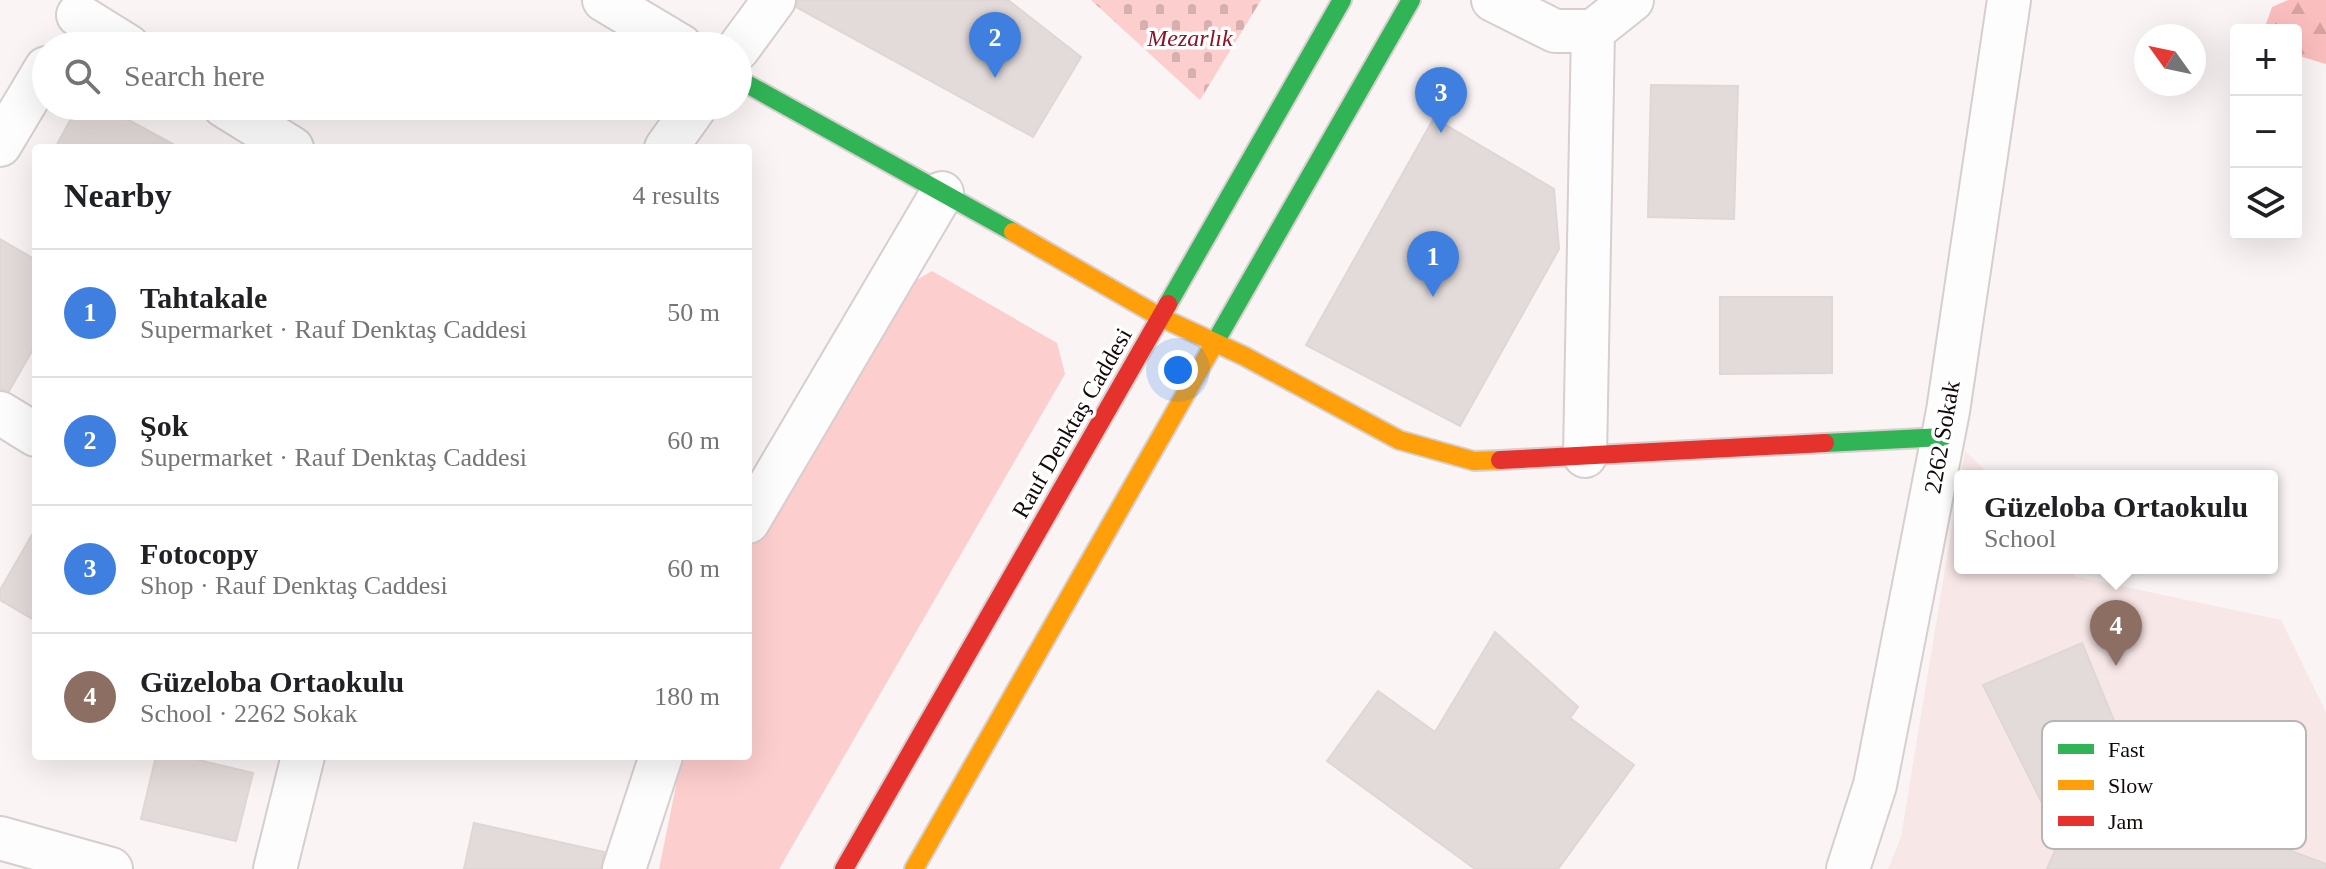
<!DOCTYPE html>
<meta charset="utf-8">
<style>
body{margin:0;font-family:Georgia,serif;background:#f6f6f6;color:#202124}
.controls{position:absolute;right:24px;top:24px;display:grid;overflow:hidden;border-radius:8px;box-shadow:0 8px 32px #0002}
.controls button{width:72px;height:72px;display:grid;place-items:center;padding:0;border:0;border-bottom:2px solid #e0e0e0;background:#fff;color:#202124;font:40px sans-serif}
.compass{position:absolute;left:2134px;top:24px;width:72px;height:72px;border-radius:50%;background:#fff;box-shadow:0 8px 32px #0002;rotate:303deg}
.you{position:absolute;left:1178px;top:370px;width:28px;height:28px;margin:-20px;border:6px solid #fff;border-radius:50%;background:#1a73e8;box-shadow:0 0 0 12px #1a73e833}
.badge{display:grid;place-items:center;width:52px;height:52px;border-radius:50%;background:#db2777;color:#fff;font-size:26px;font-weight:700}
.pin{position:absolute;translate:-50% -66px;filter:drop-shadow(0 2px 4px #0008)}
.pin::after{content:'';position:absolute;top:42px;width:28px;height:24px;background:inherit;clip-path:polygon(0 0,100% 0,50% 100%)}
.popup{position:absolute;left:1954px;top:470px;width:324px;height:104px;box-sizing:border-box;display:grid;place-content:center;border-radius:8px;background:#fff;filter:drop-shadow(0 2px 6px #0005);font-size:26px;white-space:nowrap;color:#757577}
.popup b{font-size:30px;color:#202124}
.popup::after{content:'';position:absolute;left:50%;top:100%;margin-left:-16px;border:16px solid transparent;border-top-color:#fff}
.list{margin:0;padding:0;list-style:none}
h2{display:flex;justify-content:space-between;align-items:center;height:104px;margin:0;padding:0 32px;font-size:34px}
h2 small{font-size:26px;font-weight:400;color:#757577}
.list li{display:grid;grid-template-columns:52px 1fr auto;gap:24px;align-items:center;box-sizing:border-box;height:128px;padding:0 32px;border-top:2px solid #e0e0e0}
.list b{display:block;font-size:30px;white-space:nowrap}
.list p{margin:0;font-size:26px;white-space:nowrap;color:#757577}
.list em{font-size:26px;font-style:normal;color:#757577}
.icon{flex:none;width:44px;height:44px;fill:none;stroke:currentColor;stroke-width:2;stroke-linecap:round;stroke-linejoin:round}
.map{position:relative;flex:none;width:2326px;height:869px;overflow:hidden}
.search{position:absolute;background:#fff;box-shadow:0 8px 32px #0002;left:32px;top:32px;width:720px;height:88px;display:flex;align-items:center;gap:20px;box-sizing:border-box;padding:0 28px;border-radius:44px;color:#757577;font-size:30px}
.panel{position:absolute;background:#fff;box-shadow:0 8px 32px #0002;left:32px;top:144px;width:720px;height:616px;border-radius:8px}
.map>svg:first-child{display:block}
.built{fill:#f8e7e7}
.forest{fill:url(#forest-firs)}
.cemetery{fill:url(#cemetery-stones)}
.park{fill:#fccecd}
.building{fill:#e3dbda;stroke:#dfd6d6;stroke-width:2}
.lines{fill:none;stroke-linecap:round;stroke-linejoin:round}
.street-casing{stroke:#d7cece;stroke-width:46}
.fast-casing{stroke:#d7cece;stroke-width:22}
.slow-casing{stroke:#d7cece;stroke-width:22}
.jam-casing{stroke:#d7cece;stroke-width:22}
.street{stroke:#fefdfd;stroke-width:42}
.fast{stroke:#30b455;stroke-width:18}
.slow{stroke:#ff9f0a;stroke-width:18}
.jam{stroke:#e5322d;stroke-width:18}
.labels{text-anchor:middle;dominant-baseline:central;stroke-width:7;stroke-linejoin:round;paint-order:stroke}
.park-label{font-size:24px;font-style:italic;fill:#8f1225;stroke:#fff}
.street-label{font-size:24px;fill:#120808;stroke:#fff}
.key{fill:#fff;stroke:#b8b5b5;stroke-width:2}
.key-label{font-size:22px;fill:#120808}
</style>
<div class="map">
<svg width="2326" height="869" viewBox="0 0 2326 869">
<defs>
<pattern id="forest-firs" width="22" height="20" patternUnits="userSpaceOnUse" patternTransform="scale(2)"><rect width="22" height="20" fill="#fbbebe"/><path d="M5 1l3.5 6h-7zM16 11l3.5 6h-7z" fill="#d6a2a2"/></pattern>
<pattern id="cemetery-stones" width="16" height="16" patternUnits="userSpaceOnUse" patternTransform="scale(2)"><rect width="16" height="16" fill="#fccecd"/><path d="M2 7V4a2 2 0 0 1 4 0v3zM10 15v-3a2 2 0 0 1 4 0v3z" fill="#d7afaf"/></pattern>
</defs>
<rect width="100%" height="100%" fill="#faf4f4"/>
<path class="built" d="M 1965,451 L 1991,476 L 1960,476 Z
M 1960,478 L 1960,568 L 2069,568 L 2074,576 L 2281,620 L 2326,712 L 2326,869 L 1888,869 L 1901,837 Z"/>
<path class="forest" d="M 2288,0 L 2326,0 L 2326,64 L 2296,55 L 2296,30 L 2264,30 L 2272,7 Z"/>
<path class="cemetery" d="M 1091,0 L 1261,0 L 1200,100 Z"/>
<path class="park" d="M 932,271 L 1057,343 L 1065,374 L 779,869 L 659,869 L 682,756 L 748,756 L 748,552 L 913,282 Z"/>
<path class="building" d="M 798,0 L 1008,0 L 1081,57 L 1033,137 L 796,7 Z
M 1651,85 L 1738,86 L 1734,219 L 1648,217 Z
M 78,106 L 103,106 L 180,148 L 55,148 Z
M 1434,118 L 1554,189 L 1559,249 L 1460,426 L 1306,345 Z
M 0,239 L 36,260 L 36,344 L 9,391 L 0,389 Z
M 1720,297 L 1832,297 L 1832,373 L 1720,374 Z
M 36,528 L 36,621 L 0,600 L 0,590 Z
M 1495,632 L 1578,707 L 1570,718 L 1634,765 L 1558,869 L 1475,869 L 1327,761 L 1378,691 L 1435,732 Z
M 2082,643 L 2145,796 L 2326,864 L 2326,869 L 2047,869 L 2060,839 L 1983,685 Z
M 156,756 L 182,756 L 253,773 L 236,841 L 141,819 Z
M 474,823 L 604,852 L 601,869 L 464,869 Z"/>
<g class="lines">
<g class="street-casing">
<path id="street" d="M 604,0 L 681,46
M 1493,0 L 1555,31 L 1593,31 L 1632,0
M 78,15 L 128,46
M 738,49 L 774,0
M 224,106 L 292,148
M 0,145 L 46,68
M 666,148 L 696,106
M 0,413 L 36,435
M 1585,456 L 1593,31
M 748,522 L 942,193
M 0,838 L 111,869
M 275,869 L 303,756
M 624,869 L 661,756
M 1848,869 L 1875,785 L 1948,411 L 2009,0"/>
</g>
<g class="fast-casing">
<path id="fast" d="M 738,79 L 1013,232
M 1168,304 L 1342,0
M 1210,351 L 1411,0
M 1825,443 L 1943,437"/>
</g>
<g class="slow-casing">
<path id="slow" d="M 1013,232 L 1160,317 L 1244,356 L 1399,440 L 1474,461 L 1500,460
M 914,869 L 1210,351"/>
</g>
<g class="jam-casing">
<path id="jam" d="M 1500,460 L 1825,443
M 844,869 L 1168,304"/>
</g>
<use href="#street" class="street"/>
<use href="#fast" class="fast"/>
<use href="#slow" class="slow"/>
<use href="#jam" class="jam"/>
</g>
<g class="labels">
<g class="park-label">
<text x="1190" y="38">Mezarlık</text>
</g>
<g class="street-label">
<text transform="translate(1072 423) rotate(-60)">Rauf Denktaş Caddesi</text>
<text transform="translate(1942 437) rotate(-80)">2262 Sokak</text>
</g>
</g>
<rect x="2042" y="721" width="264" height="128" rx="12" class="key"/>
<rect x="2058" y="744" width="36" height="10" fill="#30b455"/>
<rect x="2058" y="780" width="36" height="10" fill="#ff9f0a"/>
<rect x="2058" y="816" width="36" height="10" fill="#e5322d"/>
<g class="key-label">
<text x="2108" y="757">Fast</text>
<text x="2108" y="793">Slow</text>
<text x="2108" y="829">Jam</text>
</g>
</svg>
<div class="controls">
<button>+</button>
<button>−</button>
<button><svg class="icon" aria-label="layers" viewBox="0 0 24 24"><path d="M12 4l9 5-9 5-9-5zM3 14l9 5 9-5"/></svg></button>
</div>
<svg class="compass" viewBox="-18 -18 36 36"><path d="M0-13l5 13h-10z" fill="#e53935"/><path d="M0 13l5-13h-10z" fill="#757577"/></svg>
<div class="you"></div>
<div class="pin badge" style="left:1433px;top:297px;background:#3f7fe0">1</div>
<div class="pin badge" style="left:995px;top:78px;background:#3f7fe0">2</div>
<div class="pin badge" style="left:1441px;top:133px;background:#3f7fe0">3</div>
<div class="pin badge" style="left:2116px;top:666px;background:#8d6e63">4</div>
<div class="popup"><b>Güzeloba Ortaokulu</b>School</div>
<div class="search"><svg class="icon" aria-label="search" viewBox="0 0 24 24"><circle cx="10" cy="10" r="6"/><path d="M15 15l6 6"/></svg>Search here</div>
<section class="panel">
<h2>Nearby<small>4 results</small></h2>
<ul class="list">
<li><span class="badge" style="background:#3f7fe0">1</span><div><b>Tahtakale</b><p>Supermarket · Rauf Denktaş Caddesi</p></div><em>50 m</em></li>
<li><span class="badge" style="background:#3f7fe0">2</span><div><b>Şok</b><p>Supermarket · Rauf Denktaş Caddesi</p></div><em>60 m</em></li>
<li><span class="badge" style="background:#3f7fe0">3</span><div><b>Fotocopy</b><p>Shop · Rauf Denktaş Caddesi</p></div><em>60 m</em></li>
<li><span class="badge" style="background:#8d6e63">4</span><div><b>Güzeloba Ortaokulu</b><p>School · 2262 Sokak</p></div><em>180 m</em></li>
</ul>
</section>
</div>
